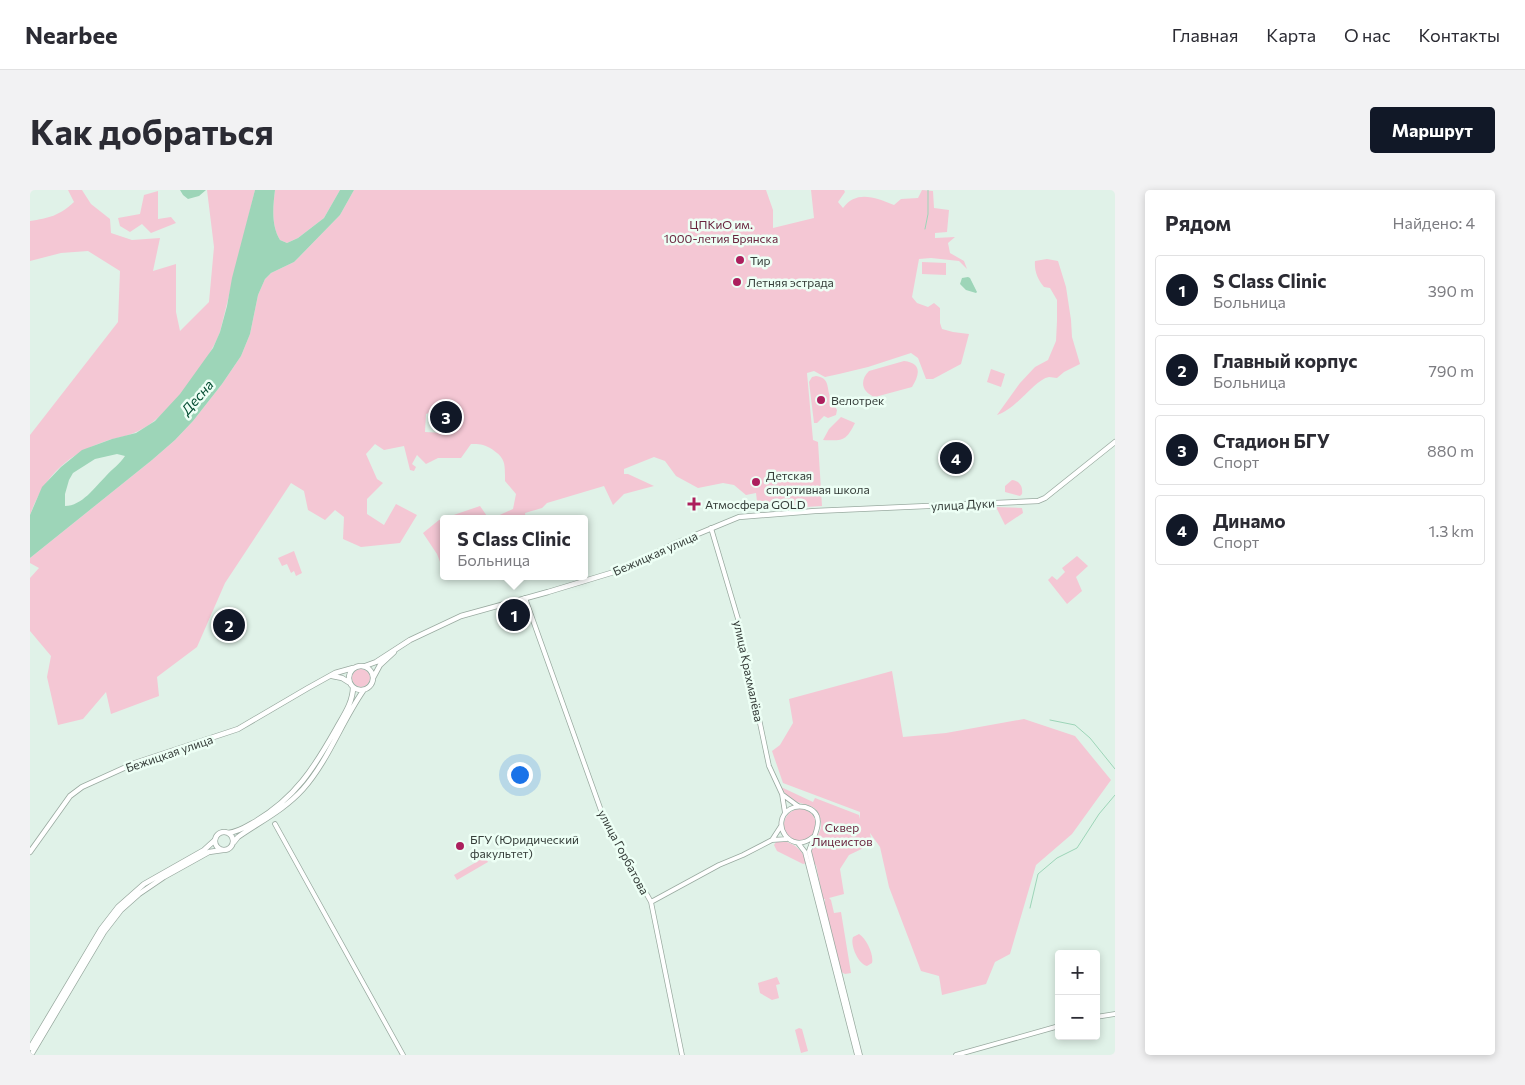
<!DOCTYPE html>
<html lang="ru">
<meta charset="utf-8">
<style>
body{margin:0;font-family:Commissioner,sans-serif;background:#f2f2f3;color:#2b2b33}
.controls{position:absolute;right:15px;bottom:15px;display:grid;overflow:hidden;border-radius:5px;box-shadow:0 2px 8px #0003}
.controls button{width:45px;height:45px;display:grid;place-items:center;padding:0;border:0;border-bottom:1px solid #e1e1e2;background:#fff;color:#2b2b33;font:25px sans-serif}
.you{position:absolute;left:489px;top:584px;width:18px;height:18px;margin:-12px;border:4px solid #fff;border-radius:50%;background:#1a73e8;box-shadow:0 0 0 8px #1a73e833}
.badge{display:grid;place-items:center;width:32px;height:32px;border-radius:50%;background:#111827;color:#fff;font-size:16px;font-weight:700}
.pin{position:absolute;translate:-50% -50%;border:2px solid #fff;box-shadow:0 1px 5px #0006}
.popup{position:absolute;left:410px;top:325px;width:148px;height:65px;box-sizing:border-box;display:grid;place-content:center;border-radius:5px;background:#fff;filter:drop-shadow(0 1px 4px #0005);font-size:16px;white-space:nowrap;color:#7c7c81}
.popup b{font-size:19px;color:#2b2b33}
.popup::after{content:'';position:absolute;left:50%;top:100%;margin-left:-10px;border:10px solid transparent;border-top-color:#fff}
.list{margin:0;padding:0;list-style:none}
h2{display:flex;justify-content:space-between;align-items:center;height:65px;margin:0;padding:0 20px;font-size:21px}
h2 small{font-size:16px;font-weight:400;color:#7c7c81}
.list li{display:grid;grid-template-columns:32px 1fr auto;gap:15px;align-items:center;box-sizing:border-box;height:70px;margin:0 10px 10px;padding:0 10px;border:1px solid #e1e1e2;border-radius:5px}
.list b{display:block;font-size:19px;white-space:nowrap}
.list p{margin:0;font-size:16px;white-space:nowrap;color:#7c7c81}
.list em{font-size:16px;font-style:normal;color:#7c7c81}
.map{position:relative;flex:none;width:1085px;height:865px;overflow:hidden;border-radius:5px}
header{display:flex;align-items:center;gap:30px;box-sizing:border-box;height:70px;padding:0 25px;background:#fff;border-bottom:1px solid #e1e1e2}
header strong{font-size:24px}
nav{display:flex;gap:28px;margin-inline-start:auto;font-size:18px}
.intro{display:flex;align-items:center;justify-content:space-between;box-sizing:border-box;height:120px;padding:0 30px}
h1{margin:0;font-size:35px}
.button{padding:12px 22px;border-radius:5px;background:#111827;color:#fff;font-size:18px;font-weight:700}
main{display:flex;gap:30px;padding:0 30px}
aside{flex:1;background:#fff;border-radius:5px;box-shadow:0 2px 8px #0003}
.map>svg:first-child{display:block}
.green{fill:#f4c7d4;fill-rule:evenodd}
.water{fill:#9dd5b8;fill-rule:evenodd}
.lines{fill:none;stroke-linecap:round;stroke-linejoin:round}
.stream{stroke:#9dd5b8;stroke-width:1}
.secondary-casing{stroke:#99aaa0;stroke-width:5.5}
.primary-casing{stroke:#99aaa0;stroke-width:6}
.secondary{stroke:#fff;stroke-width:4}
.primary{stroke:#fff;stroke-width:4.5}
.poi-dot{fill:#ac1f5d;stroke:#edfff5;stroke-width:2}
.labels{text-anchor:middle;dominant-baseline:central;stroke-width:5;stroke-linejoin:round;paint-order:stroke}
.park-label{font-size:12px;fill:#69253e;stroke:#edfff5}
.poi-label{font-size:12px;fill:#353d39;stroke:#edfff5;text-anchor:start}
.street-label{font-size:12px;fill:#353d39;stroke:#edfff5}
.water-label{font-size:14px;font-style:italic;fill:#064f34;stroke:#edfff5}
</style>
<header>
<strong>Nearbee</strong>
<nav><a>Главная</a><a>Карта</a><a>О нас</a><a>Контакты</a></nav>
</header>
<div class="intro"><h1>Как добраться</h1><a class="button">Маршрут</a></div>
<main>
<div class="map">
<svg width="1085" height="865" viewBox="0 0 1085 865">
<rect width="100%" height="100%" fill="#e0f2e8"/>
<path class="green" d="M 38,0 L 52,0 L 61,14 L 80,29 L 81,43 L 102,50 L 130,48 L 123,81 L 146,74 L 146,122 L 150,141 L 179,112 L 184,57 L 177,0 L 225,0 L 190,142 C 179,171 140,225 112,239 C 101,246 88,247 76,251 C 38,264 14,286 0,325 L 0,245 L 88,132 L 90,81 L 58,61 L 31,63 L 0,71 L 0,31 C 19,28 29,26 44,12 Z
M 245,0 L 310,0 L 294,28 L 268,48 L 257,53 L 250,50 C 241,36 243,16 245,0 Z
M 324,0 L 736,0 L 743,20 L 743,38 L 784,28 L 781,0 L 814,0 L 815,2 L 808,12 L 813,18 C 826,0 845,7 864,15 L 871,9 L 888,8 L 892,0 L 903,1 L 904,18 L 919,20 L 917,42 L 905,43 L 905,48 L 925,47 L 918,53 L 920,63 L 934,71 L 937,79 L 929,71 L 901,68 L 889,69 L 882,107 L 887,113 L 898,117 L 904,113 L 910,118 L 910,133 L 912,139 L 923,142 L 939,144 L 931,174 L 903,189 L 896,189 L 888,168 L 881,163 L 838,177 L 809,184 L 795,187 L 784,181 L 777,183 L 783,250 L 788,252 L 792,316 L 728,320 L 726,303 L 716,305 L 704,295 L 693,293 L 668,298 L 646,286 L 635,271 L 624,267 L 594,279 L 594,284 L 598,284 L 624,296 L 594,304 L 583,315 L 574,296 L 517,313 L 512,318 L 495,323 L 496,329 L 461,329 L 483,319 L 486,304 L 475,291 C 475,273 476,268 460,258 C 453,254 449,254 441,254 L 431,268 L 408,268 L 396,274 L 387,265 L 382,274 L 386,277 L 384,281 L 380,280 L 374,256 L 354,260 L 345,254 L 336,264 L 347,289 L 353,293 L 337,309 L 337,324 L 354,335 L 366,314 L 387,325 L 370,353 L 331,357 L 313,349 L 314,327 L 305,320 L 295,330 L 278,320 L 274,301 L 261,293 L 195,393 L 167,457 L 127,487 L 129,506 L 81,524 L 76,502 L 53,529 L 28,535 L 17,487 L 21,466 L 0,441 L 0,388 L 9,378 L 0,373 L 0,368 L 122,270 L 145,250 L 163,231 L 192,194 L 211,166 L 220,144 L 228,105 L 235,89 L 241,83 L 264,72 L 271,65 L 310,25 ZM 424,215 L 401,224 L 407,240 L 414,237 L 414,243 L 395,242 L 396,224 Z
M 128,1 L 128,29 L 141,27 L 146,33 L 121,43 L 112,34 L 100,42 L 90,36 L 88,28 L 110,24 L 114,5 Z
M 1017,69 L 1028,71 L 1036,97 L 1041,130 L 1042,147 L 1050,174 L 1034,182 L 1027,188 C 1024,188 1022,187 1019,187 C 1005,189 987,219 967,225 L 990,193 L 1005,177 L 1018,170 L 1026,151 L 1027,131 L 1027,110 L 1020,98 L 1014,97 C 1008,90 1004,81 1005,71 Z
M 892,72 L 916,73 L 916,85 L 892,84 Z
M 874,171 C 893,173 889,186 882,197 L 845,207 C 832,202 829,191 839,181 Z
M 961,179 L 975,184 L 971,197 L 957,192 Z
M 786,186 C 801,188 796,199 801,209 C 803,213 805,216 807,220 L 806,225 L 798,228 L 794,226 L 787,233 L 784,233 L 779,192 L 782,187 Z
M 811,227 L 825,233 C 816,251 813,251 793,250 L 799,239 Z
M 982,290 C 990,291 993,297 992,304 L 990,306 L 975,302 L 975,296 Z
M 450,316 L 459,329 L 414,329 L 414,376 L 412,377 L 407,364 L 393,343 L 409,330 Z
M 966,317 L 992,318 L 993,323 L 975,335 Z
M 264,361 L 272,383 L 266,386 L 264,381 L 261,383 L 257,374 L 252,376 L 248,368 Z
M 1047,366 L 1058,376 L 1046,387 L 1052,401 L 1037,414 L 1018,390 L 1022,386 L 1027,390 L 1035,382 L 1032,378 Z
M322 488a9 9 0 1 1 18 0a9 9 0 1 1-18 0Z
M 862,481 L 873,547 L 916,543 L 994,529 L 1045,546 L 1081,590 L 1042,644 L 1006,675 L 980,764 L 965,772 L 956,794 L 912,805 L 909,786 L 891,781 L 859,697 L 850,657 L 840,643 L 842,654 L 819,665 L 810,679 L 814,704 L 799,708 L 801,710 L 804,723 L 811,722 L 821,783 L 815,784 L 811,782 L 794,715 L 795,709 L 793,709 L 786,675 L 783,674 C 782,669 780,663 781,658 C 783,649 792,644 791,633 C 789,611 773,617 761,609 C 756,606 754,601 751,597 L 783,612 L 785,608 L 829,625 L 830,629 L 830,622 L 753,593 L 742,561 L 750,555 L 763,533 L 759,509 Z
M754 635a16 16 0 1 1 32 0a16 16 0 1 1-32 0Z
M 753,651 C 766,654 773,661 777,673 L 773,674 L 747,661 L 744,655 L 746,652 Z
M 455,667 L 458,672 L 427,690 L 424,685 Z
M 829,744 C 837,749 844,765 842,773 L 837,776 C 828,774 820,755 823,747 Z
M 747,787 L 750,794 L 746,795 L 749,808 L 742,810 L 730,803 L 728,793 Z
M 769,838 L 772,839 L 778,861 L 771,863 L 765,840 Z"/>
<path class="water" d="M 150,0 L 176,0 L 169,6 L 158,9 L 153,5 Z
M 225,0 L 245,0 C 243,16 241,36 250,50 L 257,53 L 268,48 L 294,28 L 310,0 L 324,0 L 310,25 L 271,65 L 264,72 L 241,83 L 235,89 L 228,105 L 220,144 L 211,166 L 192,194 L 163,231 L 145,250 L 122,270 L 0,368 L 0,325 L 12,297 L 31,277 L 52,260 L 82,249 L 106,243 L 125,231 L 150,204 L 183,158 L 190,142 L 197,116 L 202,88 ZM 87,264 L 95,266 C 90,274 82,279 76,286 C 65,297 52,316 35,316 L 35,304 L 39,290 L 43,283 L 65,269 Z
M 938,87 L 940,88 L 947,102 L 946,103 L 936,100 L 930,94 L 932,88 Z"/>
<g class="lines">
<path class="stream" d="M 895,39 L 898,24 L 898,0
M 1020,530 L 1045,535 L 1060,548 L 1085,579
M 1000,718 L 1008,684 L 1027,668 L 1047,658 L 1069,624 L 1085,605"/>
<g class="secondary-casing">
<path id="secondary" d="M 681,338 L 708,429 L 739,576 L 752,604 L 755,623
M 495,408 L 573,626 L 621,712 L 652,865
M 753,605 L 768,616
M 245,634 L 373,865
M 783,647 C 760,666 739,632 760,619 C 765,616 770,616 775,617 C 799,624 783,647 779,661 L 830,865
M 742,650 L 751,636
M 768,653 L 775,662 L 827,865
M 621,712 L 689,675 L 713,665 L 742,650 L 757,649
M 1066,827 L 1085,824
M 926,865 L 1029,836"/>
</g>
<g class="primary-casing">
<path id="primary" d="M319 488a12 12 0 1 1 24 0a12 12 0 1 1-24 0Z
M 335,476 L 346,472 L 380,450 L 431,426 L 518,402 L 594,379 L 646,353 L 709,327 L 785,321 L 1008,311 L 1015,308 L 1085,252
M 302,486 L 312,488 L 320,493
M 343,488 L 350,475 L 364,462
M185 651a9 9 0 1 1 18 0a9 9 0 1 1-18 0Z
M 198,643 C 209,642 217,636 226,631 C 265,608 284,578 306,539 C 313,526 323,513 323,497
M 204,652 L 208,647 C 231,631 254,620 273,599 C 298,571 311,533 333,501
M 0,662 L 40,606 L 52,597 L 105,573 L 208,539 L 278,498 L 305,483 L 323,478
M 0,858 L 71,739 L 88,717 L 114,694 L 174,660 L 185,650
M 1,865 L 74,742 L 91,720 L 109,704 L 134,687 L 179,662 L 193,660"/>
</g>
<use href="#secondary" class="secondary"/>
<use href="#primary" class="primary"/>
</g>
<g class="poi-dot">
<circle cx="710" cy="70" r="5"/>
<circle cx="707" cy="92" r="5"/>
<circle cx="791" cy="210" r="5"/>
<circle cx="726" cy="292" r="5"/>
<path d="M661.5 306.5h5v5h5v5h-5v5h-5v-5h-5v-5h5z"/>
<circle cx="430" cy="656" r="5"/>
</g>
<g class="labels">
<g class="park-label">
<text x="691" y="34">ЦПКиО им.<tspan x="691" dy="14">1000-летия Брянска</tspan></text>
<text x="812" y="637">Сквер<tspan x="812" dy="14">Лицеистов</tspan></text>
</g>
<g class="poi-label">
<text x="720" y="70">Тир</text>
<text x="717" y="92">Летняя эстрада</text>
<text x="801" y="210">Велотрек</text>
<text x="736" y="285">Детская<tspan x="736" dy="14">спортивная школа</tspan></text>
<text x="675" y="314">Атмосфера GOLD</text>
<text x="440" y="649">БГУ (Юридический<tspan x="440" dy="14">факультет)</tspan></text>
</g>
<g class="street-label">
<text transform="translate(933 314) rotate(-3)">улица Дуки</text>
<text transform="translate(625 363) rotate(-24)">Бежицкая улица</text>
<text transform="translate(719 481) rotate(78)">улица Крахмалёва</text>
<text transform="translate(139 563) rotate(-19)">Бежицкая улица</text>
<text transform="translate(594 662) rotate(62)">улица Горбатова</text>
</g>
<g class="water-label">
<text transform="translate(167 207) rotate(-49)">Десна</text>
</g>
</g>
</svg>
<div class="controls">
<button>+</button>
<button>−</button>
</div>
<div class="you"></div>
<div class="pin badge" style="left:484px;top:425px">1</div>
<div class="popup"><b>S Class Clinic</b>Больница</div>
<div class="pin badge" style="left:199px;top:435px">2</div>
<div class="pin badge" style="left:416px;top:227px">3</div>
<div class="pin badge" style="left:926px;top:268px">4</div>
</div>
<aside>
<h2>Рядом<small>Найдено: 4</small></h2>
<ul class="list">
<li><span class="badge">1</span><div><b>S Class Clinic</b><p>Больница</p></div><em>390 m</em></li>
<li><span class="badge">2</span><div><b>Главный корпус</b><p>Больница</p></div><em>790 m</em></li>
<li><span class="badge">3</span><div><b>Стадион БГУ</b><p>Спорт</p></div><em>880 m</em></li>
<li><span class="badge">4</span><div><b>Динамо</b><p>Спорт</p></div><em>1.3 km</em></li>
</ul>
</aside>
</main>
